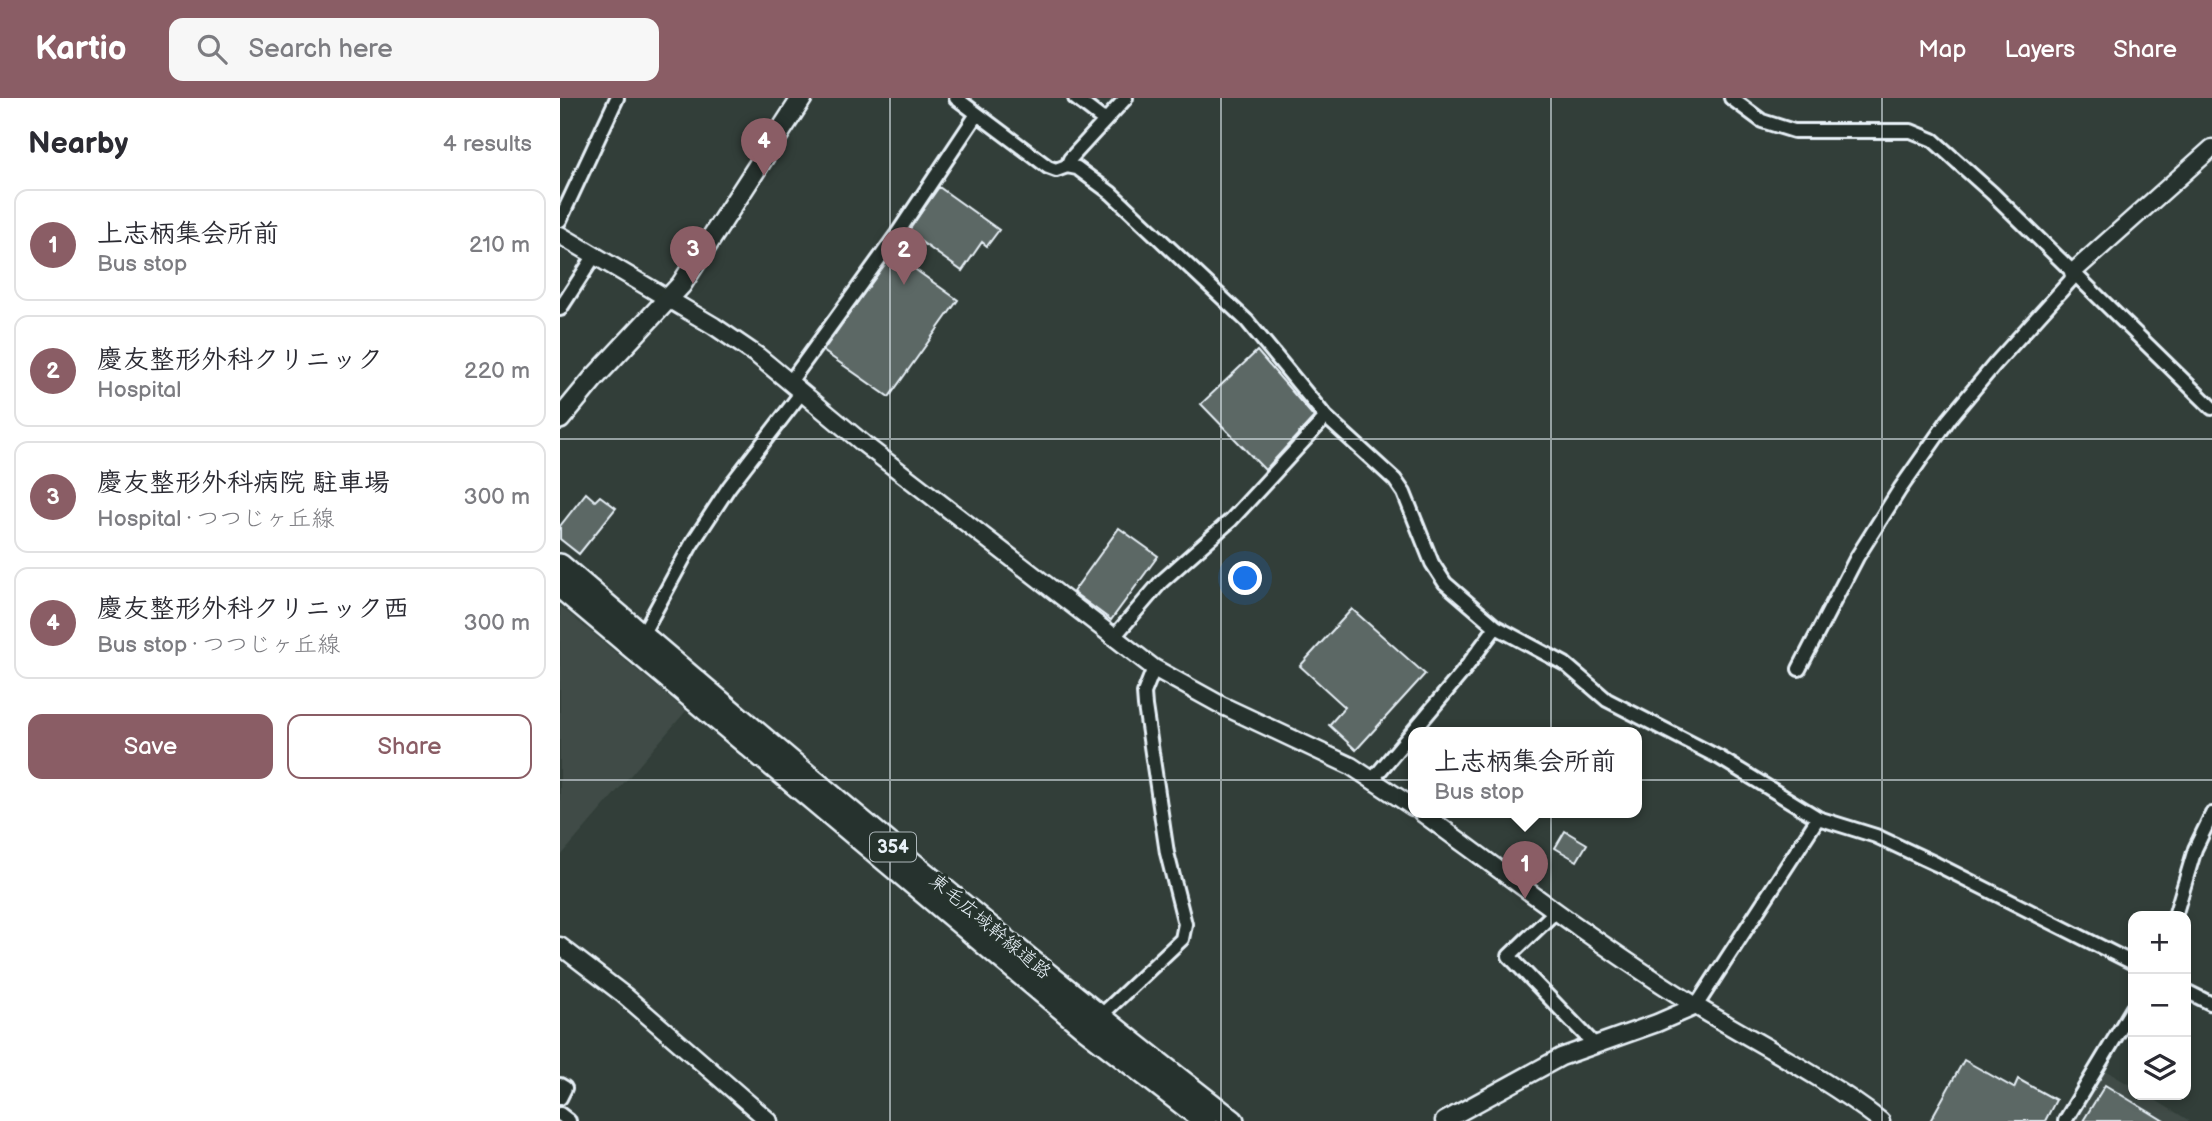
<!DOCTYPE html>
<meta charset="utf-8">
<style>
body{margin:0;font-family:"Balsamiq Sans","Klee One",sans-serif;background:#f7f7f7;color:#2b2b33}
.controls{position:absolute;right:21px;bottom:21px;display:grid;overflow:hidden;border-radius:14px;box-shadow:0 4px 10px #0003}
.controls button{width:63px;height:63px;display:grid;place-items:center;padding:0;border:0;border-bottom:2px solid #e1e1e2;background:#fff;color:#2b2b33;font:35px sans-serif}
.you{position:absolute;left:686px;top:481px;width:24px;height:24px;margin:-18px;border:5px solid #fff;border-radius:50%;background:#1a73e8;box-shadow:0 0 0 10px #1a73e833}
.badge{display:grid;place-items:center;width:46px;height:46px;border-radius:50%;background:#8a5d65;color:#fff;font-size:23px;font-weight:700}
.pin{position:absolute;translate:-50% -58px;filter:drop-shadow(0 2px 4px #0008)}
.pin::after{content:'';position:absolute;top:37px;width:24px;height:21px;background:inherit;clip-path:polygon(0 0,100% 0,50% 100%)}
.popup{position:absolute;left:848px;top:629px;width:234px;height:91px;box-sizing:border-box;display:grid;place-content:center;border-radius:14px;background:#fff;filter:drop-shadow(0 2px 5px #0005);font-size:23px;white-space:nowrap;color:#7c7c81}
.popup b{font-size:26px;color:#2b2b33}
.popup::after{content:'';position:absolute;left:50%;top:100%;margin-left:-14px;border:14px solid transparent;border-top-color:#fff}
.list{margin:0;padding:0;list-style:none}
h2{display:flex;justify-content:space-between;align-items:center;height:91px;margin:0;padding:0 28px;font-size:30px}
h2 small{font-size:23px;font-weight:400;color:#7c7c81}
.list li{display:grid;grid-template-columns:46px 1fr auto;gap:21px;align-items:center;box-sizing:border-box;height:112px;margin:0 14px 14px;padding:0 14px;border:2px solid #e1e1e2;border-radius:14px}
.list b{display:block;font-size:26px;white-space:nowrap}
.list p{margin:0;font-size:23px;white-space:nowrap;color:#7c7c81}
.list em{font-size:23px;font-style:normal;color:#7c7c81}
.actions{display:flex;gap:14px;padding:21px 28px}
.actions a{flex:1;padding:16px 0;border:2px solid #8a5d65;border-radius:14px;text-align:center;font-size:24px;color:#8a5d65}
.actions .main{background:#8a5d65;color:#fff}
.icon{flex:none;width:38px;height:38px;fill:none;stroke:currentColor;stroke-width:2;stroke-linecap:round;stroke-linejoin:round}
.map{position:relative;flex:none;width:1652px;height:1023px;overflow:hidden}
header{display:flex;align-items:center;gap:42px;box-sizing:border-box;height:98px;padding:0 35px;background:#8a5d65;color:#fff}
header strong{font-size:33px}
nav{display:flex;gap:38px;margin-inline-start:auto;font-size:24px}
.search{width:490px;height:63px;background:#f7f7f7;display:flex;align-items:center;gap:18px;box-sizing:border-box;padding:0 24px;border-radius:14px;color:#7c7c81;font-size:26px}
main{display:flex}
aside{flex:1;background:#fff}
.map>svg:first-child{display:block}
.built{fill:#3f4b46}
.building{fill:#5c6865;stroke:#e8f1f8;stroke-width:2}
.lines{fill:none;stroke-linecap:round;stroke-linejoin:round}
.minor-casing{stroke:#e8f1f8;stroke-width:18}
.tertiary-casing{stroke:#e8f1f8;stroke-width:21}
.secondary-casing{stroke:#e8f1f8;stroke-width:24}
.trunk-casing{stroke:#e8f1f8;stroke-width:26}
.minor{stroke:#26332d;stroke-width:12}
.tertiary{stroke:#26332d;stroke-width:16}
.secondary{stroke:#26332d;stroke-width:19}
.trunk{stroke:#26332d;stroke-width:21}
.grid{fill:none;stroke:#e8f1f8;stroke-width:2;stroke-opacity:0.55}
.labels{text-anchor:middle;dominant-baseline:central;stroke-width:6;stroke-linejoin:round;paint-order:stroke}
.shield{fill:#26332d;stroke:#aeb8bb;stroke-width:2}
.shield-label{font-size:18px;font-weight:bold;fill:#e8f1f8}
.street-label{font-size:19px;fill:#e8f1f8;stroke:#26332d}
</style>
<header>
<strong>Kartio</strong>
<div class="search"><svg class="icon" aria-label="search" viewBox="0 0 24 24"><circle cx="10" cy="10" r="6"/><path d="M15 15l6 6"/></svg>Search here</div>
<nav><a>Map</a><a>Layers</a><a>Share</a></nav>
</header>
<main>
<aside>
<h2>Nearby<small>4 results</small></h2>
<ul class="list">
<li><span class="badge">1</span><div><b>上志柄集会所前</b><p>Bus stop</p></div><em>210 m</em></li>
<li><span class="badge">2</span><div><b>慶友整形外科クリニック</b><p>Hospital</p></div><em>220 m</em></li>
<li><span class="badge">3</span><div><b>慶友整形外科病院 駐車場</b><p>Hospital · つつじヶ丘線</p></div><em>300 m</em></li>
<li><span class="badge">4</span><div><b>慶友整形外科クリニック西</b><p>Bus stop · つつじヶ丘線</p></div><em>300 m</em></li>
</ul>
<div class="actions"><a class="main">Save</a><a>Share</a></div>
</aside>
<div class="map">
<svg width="1652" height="1023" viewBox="0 0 1652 1023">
<rect width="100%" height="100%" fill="#323e39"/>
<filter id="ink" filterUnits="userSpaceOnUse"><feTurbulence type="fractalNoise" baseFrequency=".0143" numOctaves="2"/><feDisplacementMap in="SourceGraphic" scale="14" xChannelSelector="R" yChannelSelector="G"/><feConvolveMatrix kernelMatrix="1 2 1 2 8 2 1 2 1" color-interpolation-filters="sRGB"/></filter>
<g filter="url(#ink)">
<path class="built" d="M 0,508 L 126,613 L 0,759 Z
M 1545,972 L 1573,989 L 1573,997 L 1587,997 L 1630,1023 L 1514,1023 Z"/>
<path class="building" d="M 379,89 L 439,132 L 427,148 L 422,144 L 402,173 L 357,141 L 342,162 L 398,202 L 329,299 L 263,253 Z
M 697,253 L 754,319 L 705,372 L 641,306 Z
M 26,395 L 35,403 L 40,398 L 56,410 L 19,456 L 0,441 L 0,428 Z
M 559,430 L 598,458 L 551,522 L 513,494 Z
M 792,511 L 865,576 L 796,652 L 769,627 L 785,609 L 740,568 Z
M 1005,733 L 1027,746 L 1017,763 L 995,750 Z
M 1404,962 L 1454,990 L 1458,981 L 1496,1002 L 1485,1023 L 1370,1023 Z
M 1545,987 L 1604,1023 L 1523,1023 Z"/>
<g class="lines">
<g class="minor-casing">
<path id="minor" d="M 396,0 L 488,69 L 496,72 L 507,68 L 517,70 L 551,95 L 687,223 L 766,319 L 835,382 L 844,395 L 872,465 L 885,485 L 936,529 L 1005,566 L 1047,602 L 1160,660 L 1258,720 L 1316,738 L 1376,766 L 1573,865
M 515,0 L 545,23
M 1171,0 L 1202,23 L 1234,33 L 1351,33 L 1373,42 L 1432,95 L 1652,310
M 507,68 L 510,61 L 566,0
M 0,122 L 57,0
M 0,211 L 35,157
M 230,284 L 337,136 L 417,16
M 82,537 L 131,447 L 169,389 L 242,294
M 553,540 L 601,484 L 671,422 L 766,319
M 1239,571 L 1297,459 L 1340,391 L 1389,321 L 1435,266 L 1511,182 L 1513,174
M 813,681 L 901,576 L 936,529
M 996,813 L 949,858 L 1034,946
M 1615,818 L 1635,751 L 1652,716
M 1626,893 L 1652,906
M 1136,908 L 1258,720
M 536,922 L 622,841 L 625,826 L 607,755 L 585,608 L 584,595 L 594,570
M 0,987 L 5,990 L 0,1000
M 0,1016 L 9,1023
M 1505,1023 L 1573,910"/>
</g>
<g class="tertiary-casing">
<path id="tertiary" d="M 0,137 L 154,228 L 198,258 L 304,346 L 594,570 L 661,607 L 791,668 L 853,709
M 1513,174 L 1652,50
M 862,715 C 952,781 1041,849 1136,908 C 1198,946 1263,978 1321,1023
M 0,848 L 64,897 L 209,1023
M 884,1023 L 1001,959 L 1097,925 L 1136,908"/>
</g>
<g class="secondary-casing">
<path id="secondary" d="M 0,321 L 33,281 L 121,187 L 242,0"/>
</g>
<g class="trunk-casing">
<path id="trunk" d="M 0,467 C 221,656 443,845 673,1023
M 0,489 L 526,931 L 645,1023"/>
</g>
<use href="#minor" class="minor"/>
<use href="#tertiary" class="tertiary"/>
<use href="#secondary" class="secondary"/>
<use href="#trunk" class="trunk"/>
</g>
</g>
<path class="grid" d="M 330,0 L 330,1023M 661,0 L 661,1023M 991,0 L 991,1023M 1322,0 L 1322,1023M 0,341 L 1652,341M 0,682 L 1652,682"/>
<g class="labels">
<rect class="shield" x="310" y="734.5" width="46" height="29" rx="5"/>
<g class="shield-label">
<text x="333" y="749">354</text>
</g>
<g class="street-label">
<text transform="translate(430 829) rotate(40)">東毛広域幹線道路</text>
</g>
</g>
</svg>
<div class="controls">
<button>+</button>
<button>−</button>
<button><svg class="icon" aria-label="layers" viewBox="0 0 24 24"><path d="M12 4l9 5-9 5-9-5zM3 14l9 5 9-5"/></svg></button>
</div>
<div class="you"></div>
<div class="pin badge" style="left:965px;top:801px">1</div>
<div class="popup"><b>上志柄集会所前</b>Bus stop</div>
<div class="pin badge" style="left:344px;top:187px">2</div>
<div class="pin badge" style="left:133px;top:186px">3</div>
<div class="pin badge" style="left:204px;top:78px">4</div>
</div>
</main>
